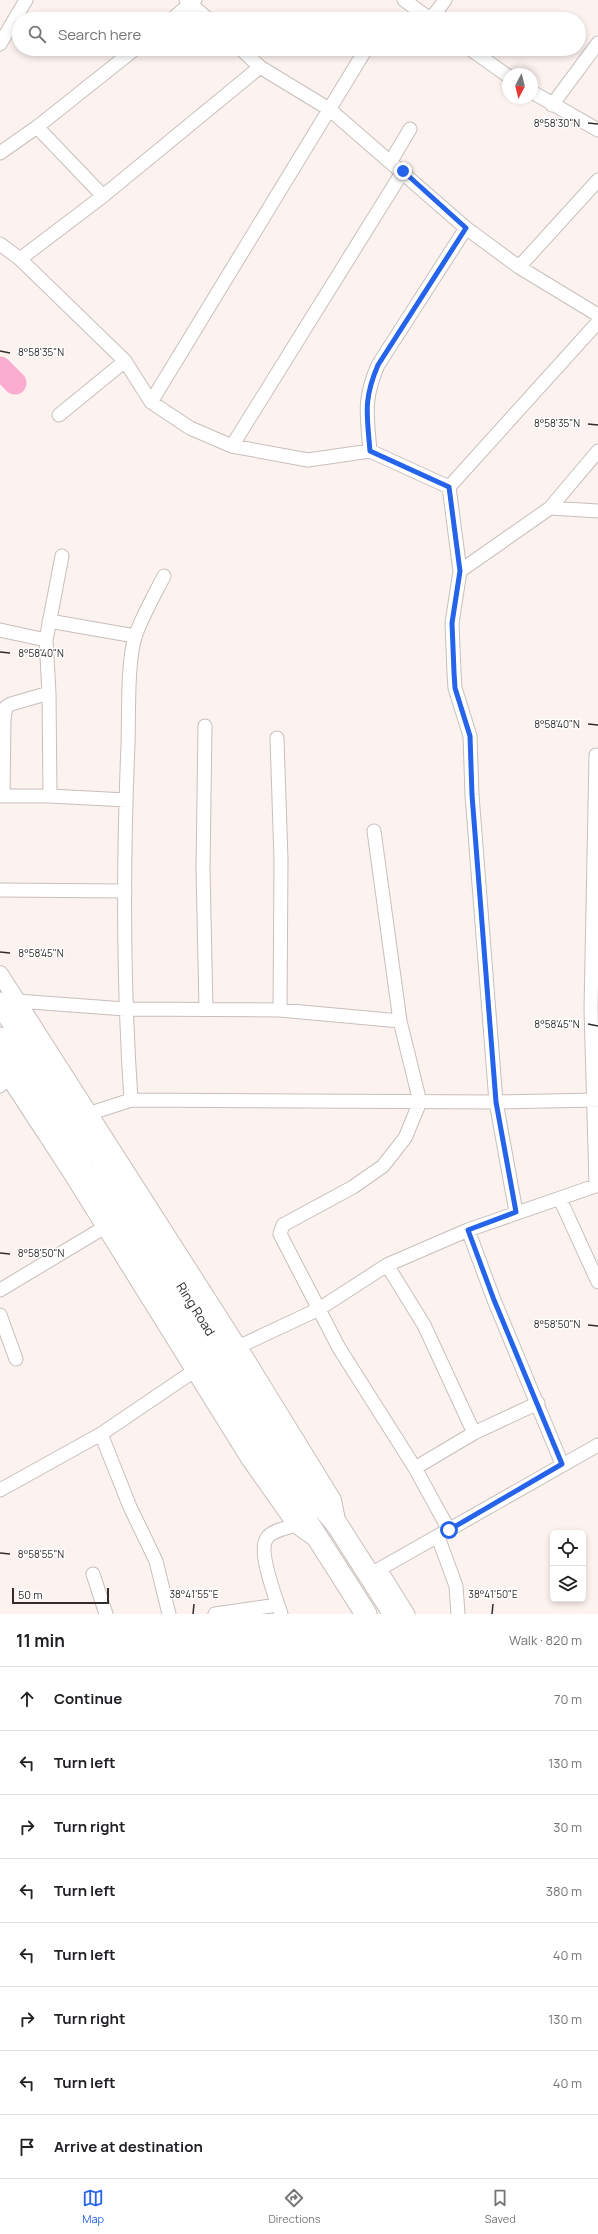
<!DOCTYPE html>
<meta charset="utf-8">
<style>
body{margin:0;font-family:Manrope,sans-serif;background:#f2f2f2;color:#202124}
.controls{position:absolute;right:12px;bottom:12px;display:grid;overflow:hidden;border-radius:6px;box-shadow:0 2px 6px #0003}
.controls button{width:36px;height:36px;display:grid;place-items:center;padding:0;border:0;border-bottom:1px solid #e0e0e0;background:#fff;color:#202124;font:20px sans-serif}
.compass{position:absolute;left:502px;top:68px;width:36px;height:36px;border-radius:50%;background:#fff;box-shadow:0 2px 6px #0003;rotate:187deg}
.scale{position:absolute;left:12px;bottom:10px;width:97px;box-sizing:border-box;padding-left:4px;border:2px solid #302d2b;border-top:0;font-size:11px;line-height:14px;white-space:nowrap;color:#302d2b;-webkit-text-stroke:3px #fff;paint-order:stroke}
.stop{position:absolute;width:12px;height:12px;margin:-9px;border:3px solid #2563eb;border-radius:50%;background:#fff}
.stop.end{background:#2563eb;border-color:#fff;box-shadow:0 1px 4px #0008}
.list{margin:0;padding:0;list-style:none}
h2{display:flex;justify-content:space-between;align-items:center;height:52px;margin:0;padding:0 16px;font-size:17px}
h2 small{font-size:13px;font-weight:400;color:#757577}
.list li{display:grid;grid-template-columns:26px 1fr auto;gap:12px;align-items:center;box-sizing:border-box;height:64px;padding:0 16px;border-top:1px solid #e0e0e0}
.list b{display:block;font-size:15px;white-space:nowrap}
.list em{font-size:13px;font-style:normal;color:#757577}
.icon{flex:none;width:22px;height:22px;fill:none;stroke:currentColor;stroke-width:2;stroke-linecap:round;stroke-linejoin:round}
.map{position:relative;flex:none;width:598px;height:1614px;overflow:hidden}
.search{position:absolute;background:#fff;box-shadow:0 2px 6px #0003;left:12px;right:12px;top:12px;height:44px;display:flex;align-items:center;gap:10px;box-sizing:border-box;padding:0 14px;border-radius:22px;color:#757577;font-size:15px}
.sheet{height:564px;background:#fff}
nav{display:flex;justify-content:space-around;align-items:center;box-sizing:border-box;height:56px;border-top:1px solid #e0e0e0;background:#fff;font-size:11px;color:#757577}
nav a{display:grid;justify-items:center;gap:2px}
nav .on{color:#2563eb}
.map>svg:first-child{display:block}
.lines{fill:none;stroke-linecap:round;stroke-linejoin:round}
.river{stroke:#fbadd0;stroke-width:23}
.minor-casing{stroke:#c8bfbb;stroke-width:15}
.tertiary-casing{stroke:#c8bfbb;stroke-width:18}
.trunk-casing{stroke:#c8bfbb;stroke-width:23}
.minor{stroke:#fff;stroke-width:13}
.tertiary{stroke:#fff;stroke-width:16}
.trunk{stroke:#fff;stroke-width:21}
.route{stroke:#2563eb;stroke-width:5}
.ticks{fill:none;stroke:#302d2b;stroke-width:1.5}
.labels{text-anchor:middle;dominant-baseline:central;stroke-width:3;stroke-linejoin:round;paint-order:stroke}
.street-label{font-size:13px;fill:#302d2b;stroke:#fff}
.ticks-label{font-size:10px;text-anchor:middle;fill:#302d2b;stroke:#fff;stroke-width:3;stroke-linejoin:round;paint-order:stroke}
</style>
<div class="map">
<svg width="598" height="1614" viewBox="0 0 598 1614">
<rect width="100%" height="100%" fill="#fcf2ef"/>
<g class="lines">
<path class="river" d="M 0,368 L 15,383"/>
<g class="minor-casing">
<path id="minor" d="M 186,0 L 208,19
M 404,0 L 430,19
M 172,19 L 195,0
M 431,19 L 445,0
M 0,44 L 26,0
M 241,49 L 260,67 L 329,109 L 466,228 L 519,267 L 598,315
M 470,49 L 508,76
M 532,92 L 598,130
M 552,105 L 598,43
M 37,127 L 103,196
M 0,153 L 37,127 L 135,49
M 391,161 L 410,129
M 0,244 L 20,259 L 125,361 L 151,402 L 190,428 L 232,446 L 308,460 L 370,451 L 449,487
M 20,259 L 103,196 L 260,67
M 519,267 L 598,180
M 151,402 L 366,49
M 59,415 L 125,361
M 232,446 L 403,171
M 370,451 C 367,414 363,400 378,365 L 466,228
M 550,508 L 598,451
M 460,571 L 550,508 L 598,511
M 164,576 C 154,596 142,616 135,637 C 127,664 129,715 128,745 C 123,863 123,982 131,1100 L 496,1102 L 598,1100
M 49,621 L 135,636
M 0,630 L 46,640 L 49,693 L 50,796 L 126,800
M 46,640 L 62,556
M 0,719 L 4,719 L 6,707 L 11,704 L 49,693
M 205,726 L 203,869 L 206,1009
M 277,738 L 281,860 L 280,1010
M 596,755 L 591,1009 L 596,1185
M 3,795 L 4,719
M 0,796 L 50,796
M 0,890 L 125,891
M 17,1001 L 125,1009 L 280,1010 L 400,1021 L 374,831
M 400,1021 L 420,1102 L 405,1138 L 383,1166 L 353,1187 L 283,1225 L 280,1234 L 339,1348 L 415,1468 L 449,1530
M 0,1086 L 9,1078
M 88,1114 L 131,1100
M 560,1199 L 598,1282
M 516,1212 L 496,1102 L 472,795 L 470,736 L 455,688 L 454,672 L 452,623 L 460,571 L 449,487 L 598,322
M 468,1230 L 494,1300 L 562,1464
M 387,1265 L 424,1325 L 474,1433
M 0,1290 L 105,1227
M 0,1315 L 16,1359
M 238,1347 L 319,1309 L 387,1265 L 468,1230 L 598,1185
M 101,1434 L 130,1507 L 156,1561 L 169,1614
M 415,1468 L 474,1433 L 538,1403
M 0,1490 L 101,1434 L 194,1371
M 438,1537 L 456,1586 L 458,1614
M 380,1569 L 408,1614
M 93,1574 L 106,1614
M 369,1575 L 598,1445
M 215,1614 L 278,1605
M 281,1614 C 276,1598 257,1551 267,1538 C 272,1530 288,1528 296,1525"/>
</g>
<g class="tertiary-casing">
<path id="tertiary" d="M 0,974 L 245,1357 L 333,1500 L 338,1525
M 0,1064 L 70,1171 L 250,1460 L 296,1525 L 316,1539"/>
</g>
<g class="trunk-casing">
<path id="trunk" d="M 0,1003 L 100,1156 L 320,1504 L 338,1526 L 394,1614
M 0,1038 L 366,1614"/>
</g>
<use href="#minor" class="minor"/>
<use href="#tertiary" class="tertiary"/>
<use href="#trunk" class="trunk"/>
</g>
<g class="lines">
<path class="route" d="M 403,171 L 466,228 L 378,365 C 363,400 367,414 370,451 L 449,487 L 460,571 L 452,623 L 454,672 L 455,688 L 470,736 L 472,795 L 496,1102 L 516,1212 L 468,1230 L 494,1300 L 562,1464 L 449,1530"/>
</g>
<path class="ticks" d="M 588,123 L 598,124M 0,351 L 10,353M 588,424 L 598,425M 0,652 L 10,653M 588,724 L 598,725M 0,952 L 10,953M 588,1024 L 598,1026M 0,1253 L 10,1254M 588,1325 L 598,1326M 0,1553 L 10,1554M 193,1614 L 194,1604M 492,1614 L 493,1604"/>
<g class="labels">
<g class="street-label">
<text transform="translate(196 1309) rotate(58)">Ring Road</text>
</g>
</g>
<g class="ticks-label">
<text x="557" y="127">8°58'30"N</text>
<text x="41" y="356">8°58'35"N</text>
<text x="557" y="427">8°58'35"N</text>
<text x="41" y="657">8°58'40"N</text>
<text x="557" y="728">8°58'40"N</text>
<text x="41" y="957">8°58'45"N</text>
<text x="557" y="1028">8°58'45"N</text>
<text x="41" y="1257">8°58'50"N</text>
<text x="557" y="1328">8°58'50"N</text>
<text x="41" y="1558">8°58'55"N</text>
<text x="194" y="1598">38°41'55"E</text>
<text x="493" y="1598">38°41'50"E</text>
</g>
</svg>
<div class="controls">
<button><svg class="icon" aria-label="locate" viewBox="0 0 24 24"><circle cx="12" cy="12" r="6"/><path d="M12 2v4M12 18v4M2 12h4M18 12h4"/></svg></button>
<button><svg class="icon" aria-label="layers" viewBox="0 0 24 24"><path d="M12 4l9 5-9 5-9-5zM3 14l9 5 9-5"/></svg></button>
</div>
<svg class="compass" viewBox="-18 -18 36 36"><path d="M0-13l5 13h-10z" fill="#e53935"/><path d="M0 13l5-13h-10z" fill="#757577"/></svg>
<div class="scale">50 m</div>
<div class="stop" style="left:449px;top:1530px"></div>
<div class="stop end" style="left:403px;top:171px"></div>
<div class="search"><svg class="icon" aria-label="search" viewBox="0 0 24 24"><circle cx="10" cy="10" r="6"/><path d="M15 15l6 6"/></svg>Search here</div>
</div>
<section class="sheet">
<h2>11 min<small>Walk · 820 m</small></h2>
<ul class="list">
<li><svg class="icon" aria-label="ahead" viewBox="0 0 24 24"><path d="M12 20V5M6 11l6-6 6 6"/></svg><div><b>Continue</b></div><em>70 m</em></li>
<li><svg class="icon" aria-label="left" viewBox="0 0 24 24"><path d="M17 20v-9H6M10 6l-5 5 5 5"/></svg><div><b>Turn left</b></div><em>130 m</em></li>
<li><svg class="icon" aria-label="right" viewBox="0 0 24 24"><path d="M7 20v-9h11M14 6l5 5-5 5"/></svg><div><b>Turn right</b></div><em>30 m</em></li>
<li><svg class="icon" aria-label="left" viewBox="0 0 24 24"><path d="M17 20v-9H6M10 6l-5 5 5 5"/></svg><div><b>Turn left</b></div><em>380 m</em></li>
<li><svg class="icon" aria-label="left" viewBox="0 0 24 24"><path d="M17 20v-9H6M10 6l-5 5 5 5"/></svg><div><b>Turn left</b></div><em>40 m</em></li>
<li><svg class="icon" aria-label="right" viewBox="0 0 24 24"><path d="M7 20v-9h11M14 6l5 5-5 5"/></svg><div><b>Turn right</b></div><em>130 m</em></li>
<li><svg class="icon" aria-label="left" viewBox="0 0 24 24"><path d="M17 20v-9H6M10 6l-5 5 5 5"/></svg><div><b>Turn left</b></div><em>40 m</em></li>
<li><svg class="icon" aria-label="arrive" viewBox="0 0 24 24"><path d="M6 21V4h12l-3 4 3 4H6"/></svg><div><b>Arrive at destination</b></div></li>
</ul>
</section>
<nav>
<a class="on"><svg class="icon" aria-label="map" viewBox="0 0 24 24"><path d="M3 6l6-2 6 2 6-2v14l-6 2-6-2-6 2zM9 4v14M15 6v14"/></svg>Map</a>
<a><svg class="icon" aria-label="directions" viewBox="0 0 24 24"><path d="M12 3l9 9-9 9-9-9zM9 14v-3h6M13 9l2 2-2 2"/></svg>Directions</a>
<a><svg class="icon" aria-label="saved" viewBox="0 0 24 24"><path d="M7 4h10v16l-5-4-5 4z"/></svg>Saved</a>
</nav>
